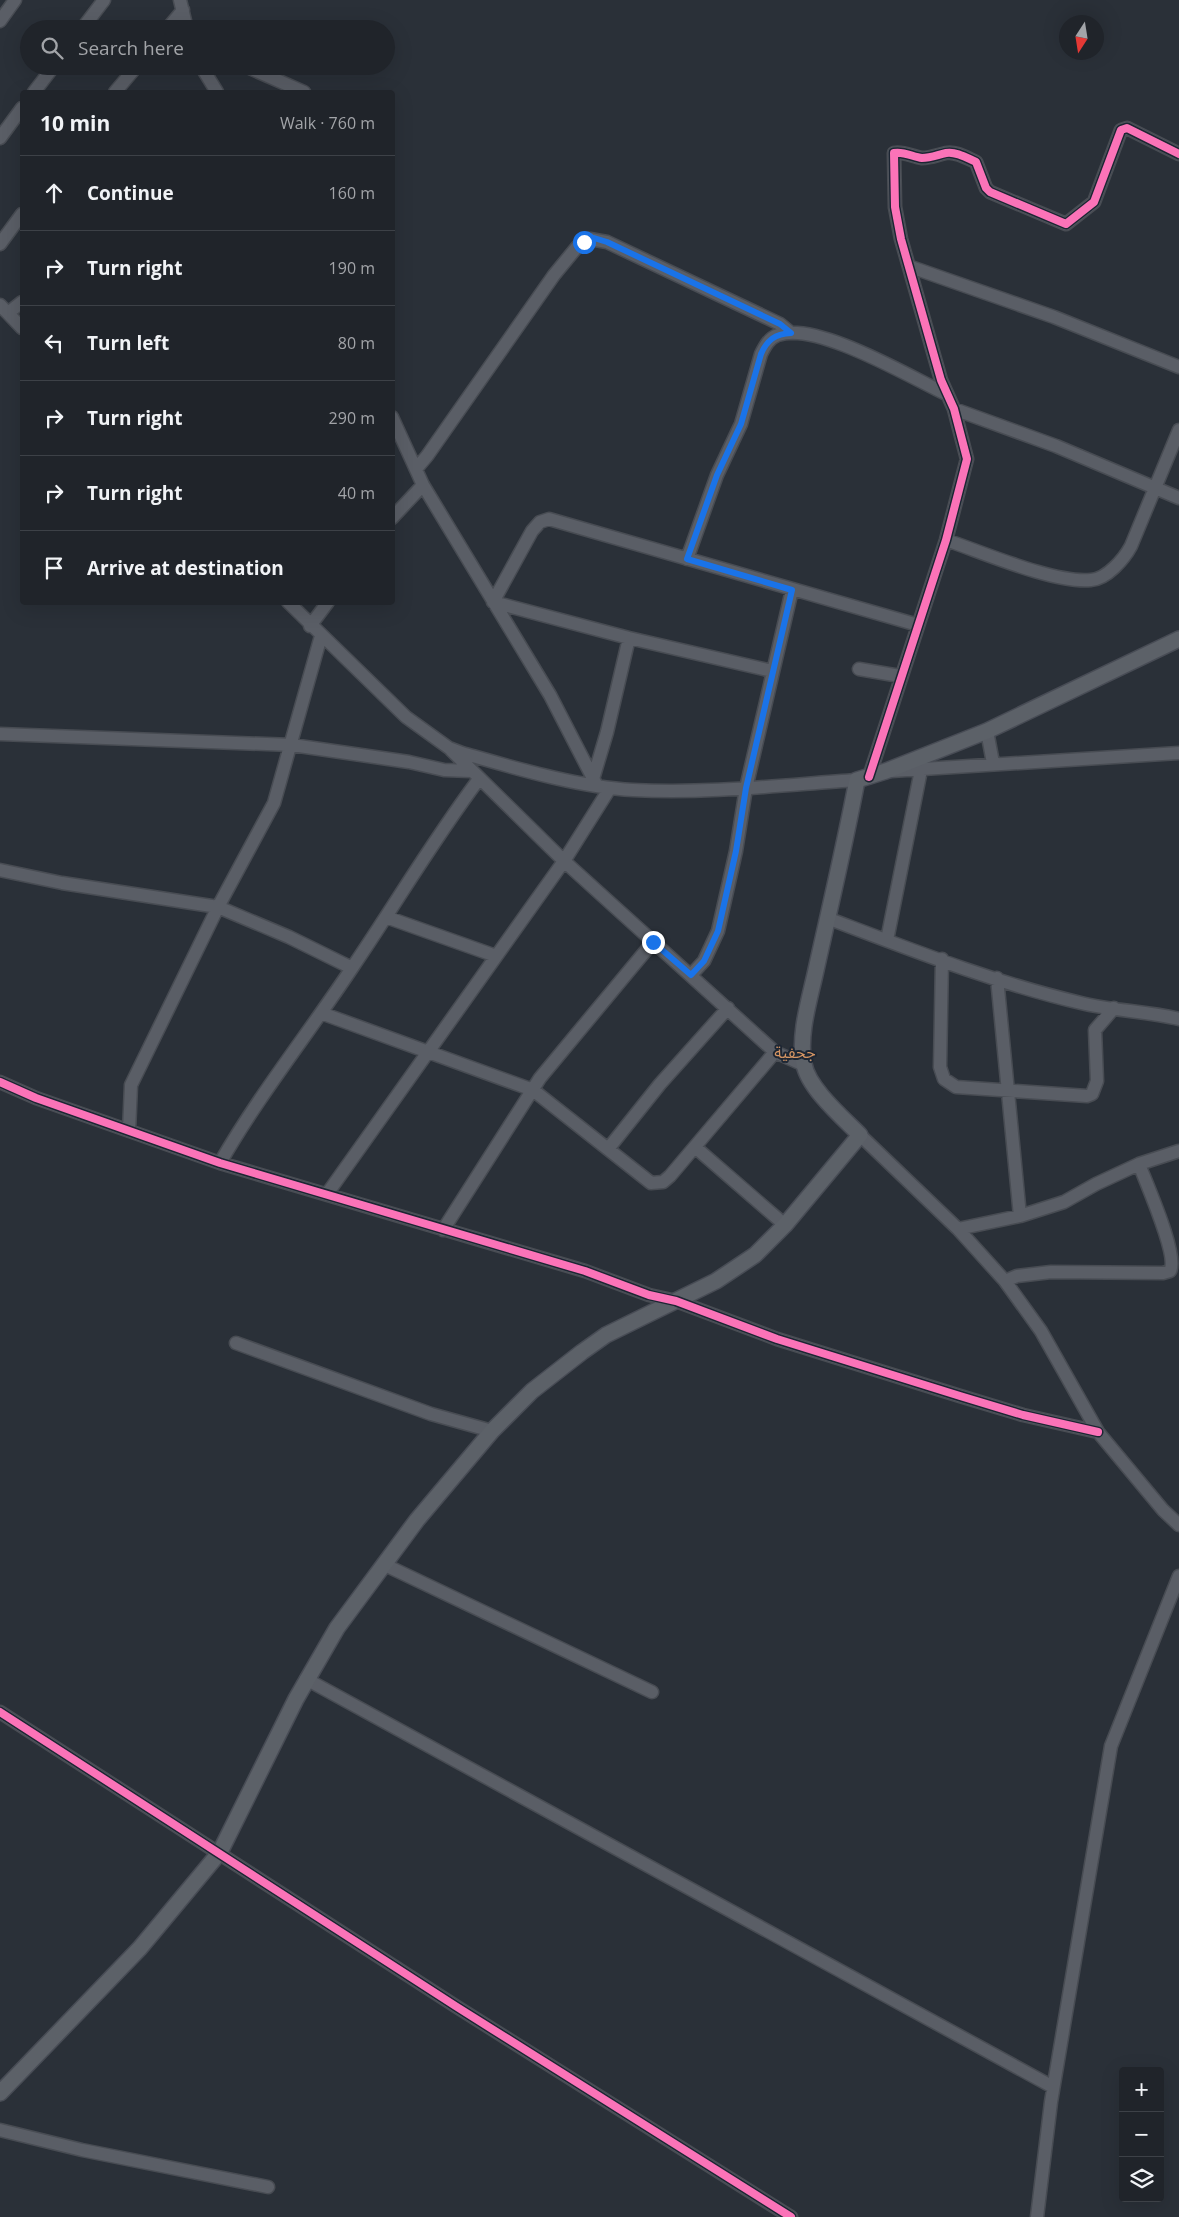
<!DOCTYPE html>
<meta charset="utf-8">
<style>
body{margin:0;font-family:"Open Sans","Noto Sans Arabic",sans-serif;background:#2d3036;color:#f1f3f6}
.controls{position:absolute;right:15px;bottom:15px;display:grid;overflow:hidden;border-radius:5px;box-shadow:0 5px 20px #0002}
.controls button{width:45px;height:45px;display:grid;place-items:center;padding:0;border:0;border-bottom:1px solid #3d4147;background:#20242a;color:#f1f3f6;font:25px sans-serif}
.compass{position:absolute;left:1059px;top:15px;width:45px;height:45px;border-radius:50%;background:#20242a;box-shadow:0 5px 20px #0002;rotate:192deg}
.stop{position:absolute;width:15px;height:15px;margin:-11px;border:4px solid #1a73e8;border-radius:50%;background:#fff}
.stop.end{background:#1a73e8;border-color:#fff;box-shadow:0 1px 5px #0008}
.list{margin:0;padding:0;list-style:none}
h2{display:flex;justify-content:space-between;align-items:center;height:65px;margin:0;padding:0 20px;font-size:21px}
h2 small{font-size:16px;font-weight:400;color:#a2a4a8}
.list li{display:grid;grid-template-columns:32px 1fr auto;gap:15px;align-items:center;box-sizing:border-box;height:75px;padding:0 20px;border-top:1px solid #3d4147}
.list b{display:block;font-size:19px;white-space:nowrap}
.list em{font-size:16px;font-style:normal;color:#a2a4a8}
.icon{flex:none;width:28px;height:28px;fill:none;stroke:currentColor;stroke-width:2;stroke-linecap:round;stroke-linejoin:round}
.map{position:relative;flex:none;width:1179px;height:2217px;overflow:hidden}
.search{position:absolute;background:#20242a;box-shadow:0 5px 20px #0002;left:20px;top:20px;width:375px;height:55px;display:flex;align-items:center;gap:12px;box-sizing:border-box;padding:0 18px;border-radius:28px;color:#a2a4a8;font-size:19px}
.panel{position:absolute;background:#20242a;box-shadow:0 5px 20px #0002;left:20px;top:90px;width:375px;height:515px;border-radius:5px}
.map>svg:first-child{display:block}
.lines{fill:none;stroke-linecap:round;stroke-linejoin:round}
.minor-casing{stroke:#484c53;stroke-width:15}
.major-casing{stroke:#484c55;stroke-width:18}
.minor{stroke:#5a5e66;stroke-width:12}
.major{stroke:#5c6168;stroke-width:15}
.cycleway-casing{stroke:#1d2633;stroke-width:11}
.cycleway{stroke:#fb73b8;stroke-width:8}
.route{stroke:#1a73e8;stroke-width:6}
.labels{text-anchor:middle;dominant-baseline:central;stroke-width:4;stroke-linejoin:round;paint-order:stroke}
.quarter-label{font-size:16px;fill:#d59563;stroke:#1d2633}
</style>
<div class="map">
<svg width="1179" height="2217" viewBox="0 0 1179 2217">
<rect width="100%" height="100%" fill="#2a3038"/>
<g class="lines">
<g class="minor-casing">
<path id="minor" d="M 180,0 L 187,29
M 0,21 L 15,0
M 82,29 L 104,0
M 167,29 L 183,10
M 201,66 L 217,92
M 245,66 L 304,92
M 34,92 L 54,66
M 115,92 L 137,66
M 0,138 L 22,108
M 0,244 L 22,214
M 911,267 L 1054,317 L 1179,367
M 0,305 L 22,328
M 8,313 L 22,302
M 954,409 L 1056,446 L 1179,498
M 392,417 L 423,485 L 550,695 L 597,786
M 416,469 L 427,456 L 554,275 L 577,247 L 590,239 L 607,242 L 780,324 L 791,333
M 392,518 L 423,485
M 946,540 C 982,552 1055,584 1091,580 C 1107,579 1124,559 1131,546 L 1179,430
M 687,559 L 717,475 L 741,424 L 761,354 C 765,346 769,338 778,335 C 816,321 910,377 946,394
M 288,602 L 406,717 L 449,748 L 462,753 C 515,768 578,787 633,790 C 707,794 783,785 857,780
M 310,626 L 328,602
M 859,669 L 900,676
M 772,671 L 629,638 L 493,602 L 532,531 L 540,522 L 549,519 L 918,625
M 987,731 L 993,763
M 0,734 L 292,745 L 409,762 L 444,770 L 471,771
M 451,750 L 564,861 L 775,1052 L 804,1065
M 891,771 L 1179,753
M 869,777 L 946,540 L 967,459 L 954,409 L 941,380 L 901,239 L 895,207 L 894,153 C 904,151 913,157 922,158 C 931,158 937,155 946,153 C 956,151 967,158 976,162 L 986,188 L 990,192 L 1066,224 L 1094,202 L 1121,130 L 1127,128 L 1179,154
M 593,779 L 607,732 L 629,638
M 0,870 L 62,883 L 218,907 L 289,937 L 352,968
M 386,917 L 496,956
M 827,918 C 909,949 995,983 1081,1003 C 1113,1011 1147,1011 1179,1019
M 887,940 L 921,770
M 942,959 L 940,1067 L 944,1079 L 956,1087 L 1087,1096 L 1092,1094 L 1097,1081 L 1095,1030 L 1114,1008
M 691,975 L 704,961 L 718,931 L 736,851 L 746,788 L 792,590
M 997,978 L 1020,1216
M 321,1013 L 533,1090 L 651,1183 L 663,1182 L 670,1176 L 775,1052
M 0,1082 L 36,1098 L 220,1163 L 585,1271 L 649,1295 L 676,1301 L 777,1339 L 960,1396 L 1023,1415 L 1098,1432
M 129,1131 L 131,1085 L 218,907 L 274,803 L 321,636
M 860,1135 L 958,1229 L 1005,1281 L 1041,1331 L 1098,1432 L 1163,1510 L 1179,1525
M 695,1147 L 785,1225
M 608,1149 L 660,1084 L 728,1008
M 220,1163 C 259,1095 308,1034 352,968 C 395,905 433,840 479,779
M 327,1194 L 564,861 L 610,788
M 958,1229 L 1020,1216 L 1064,1202 L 1096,1184 L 1139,1164 L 1179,1151
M 443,1230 L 540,1078 L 653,942
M 1005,1281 L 1017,1276 L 1051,1272 L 1163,1273 L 1170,1271 C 1179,1256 1146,1183 1139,1164
M 236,1343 L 431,1414 L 492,1431
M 383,1564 L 652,1692
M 306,1679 L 1053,2087
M 0,1712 L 457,2007 L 791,2217
M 0,2130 L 82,2150 L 268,2187
M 1037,2217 L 1051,2102 L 1111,1746 L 1179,1576"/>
</g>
<g class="major-casing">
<path id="major" d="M 0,2093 L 140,1948 L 220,1852 L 296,1699 L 337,1628 L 417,1520 L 492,1431 L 532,1391 L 582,1352 L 606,1335 L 716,1281 L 755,1255 L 785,1225 L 860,1135 C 843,1118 808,1088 804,1064 C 798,1035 810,998 816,970 C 830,907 845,844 857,780 L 886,771 L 987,731 L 1179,639"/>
</g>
<use href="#minor" class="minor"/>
<use href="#major" class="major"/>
<g class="cycleway-casing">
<path id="cycleway" d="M 869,777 L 946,540 L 967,459 L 954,409 L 941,380 L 901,239 L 895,207 L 894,153 C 904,151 913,157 922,158 C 931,158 937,155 946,153 C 956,151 967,158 976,162 L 986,188 L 990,192 L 1066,224 L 1094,202 L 1121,130 L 1127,128 L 1179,154
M 0,1082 L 36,1098 L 220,1163 L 585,1271 L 649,1295 L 676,1301 L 777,1339 L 960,1396 L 1023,1415 L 1098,1432
M 0,1712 L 457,2007 L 791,2217"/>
</g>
<use href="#cycleway" class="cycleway"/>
</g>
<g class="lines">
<path class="route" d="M 584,242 L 594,238 L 607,242 L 780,324 L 791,333 C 775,334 767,340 761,354 L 741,424 L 717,475 L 687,559 L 792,590 L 746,788 L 736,851 L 718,931 L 704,961 L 691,975 L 653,942"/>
</g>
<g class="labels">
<g class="quarter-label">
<text x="795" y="1052">جحفية</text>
</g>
</g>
</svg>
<div class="controls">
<button>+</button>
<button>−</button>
<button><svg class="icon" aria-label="layers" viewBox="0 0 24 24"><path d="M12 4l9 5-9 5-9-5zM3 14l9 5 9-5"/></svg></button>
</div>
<svg class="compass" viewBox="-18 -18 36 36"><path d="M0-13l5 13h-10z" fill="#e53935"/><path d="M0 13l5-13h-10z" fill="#a2a4a8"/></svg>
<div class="stop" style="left:584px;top:242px"></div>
<div class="stop end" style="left:653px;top:942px"></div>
<div class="search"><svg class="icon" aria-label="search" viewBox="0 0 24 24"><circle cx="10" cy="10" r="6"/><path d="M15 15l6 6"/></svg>Search here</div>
<section class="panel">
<h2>10 min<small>Walk · 760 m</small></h2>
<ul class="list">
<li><svg class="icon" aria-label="ahead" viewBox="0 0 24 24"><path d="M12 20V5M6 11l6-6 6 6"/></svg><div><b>Continue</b></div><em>160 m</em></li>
<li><svg class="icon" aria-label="right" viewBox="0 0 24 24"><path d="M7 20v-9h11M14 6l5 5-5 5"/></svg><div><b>Turn right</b></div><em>190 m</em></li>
<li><svg class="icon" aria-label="left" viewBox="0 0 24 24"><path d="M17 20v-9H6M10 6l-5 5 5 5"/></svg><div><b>Turn left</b></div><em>80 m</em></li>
<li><svg class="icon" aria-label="right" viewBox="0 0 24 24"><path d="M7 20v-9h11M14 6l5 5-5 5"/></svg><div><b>Turn right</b></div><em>290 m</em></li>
<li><svg class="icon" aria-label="right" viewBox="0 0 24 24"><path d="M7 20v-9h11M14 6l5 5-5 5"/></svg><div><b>Turn right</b></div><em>40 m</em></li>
<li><svg class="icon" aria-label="arrive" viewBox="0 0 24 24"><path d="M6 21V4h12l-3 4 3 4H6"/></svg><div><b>Arrive at destination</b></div></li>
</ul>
</section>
</div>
